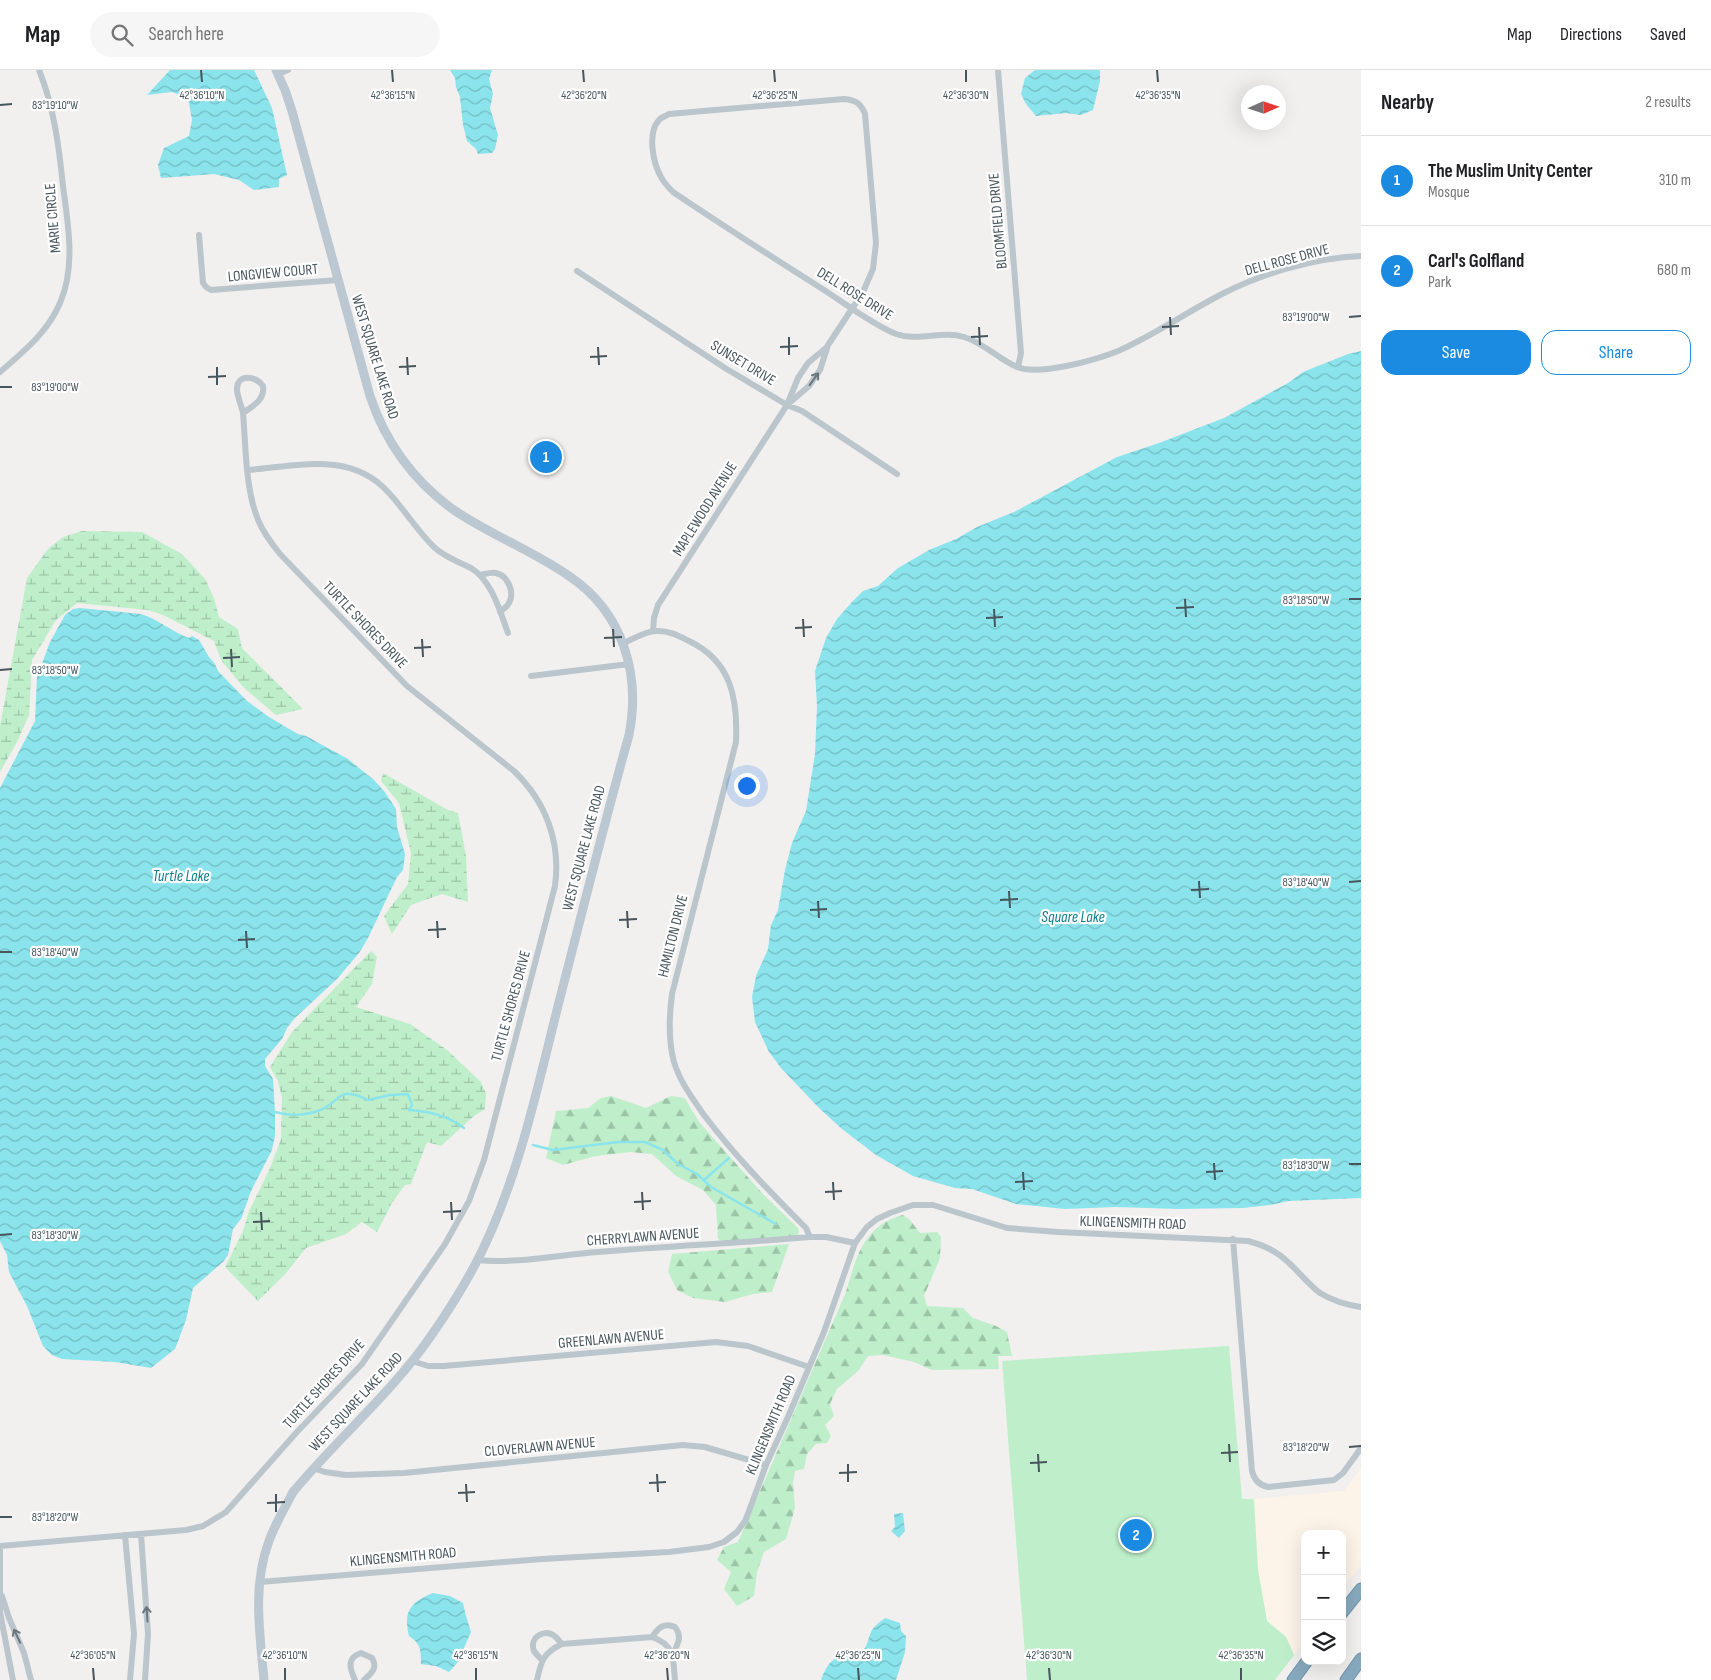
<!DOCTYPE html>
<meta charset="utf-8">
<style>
body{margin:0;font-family:"Sofia Sans Condensed",sans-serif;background:#f6f6f6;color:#202124}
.controls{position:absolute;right:15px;bottom:15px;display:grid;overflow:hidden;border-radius:10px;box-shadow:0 5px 20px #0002}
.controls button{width:45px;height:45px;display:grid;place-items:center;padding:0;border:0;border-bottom:1px solid #e0e0e0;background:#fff;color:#202124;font:25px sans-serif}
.compass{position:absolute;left:1241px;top:15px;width:45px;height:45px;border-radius:50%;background:#fff;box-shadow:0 5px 20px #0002;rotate:87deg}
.you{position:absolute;left:746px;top:715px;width:18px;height:18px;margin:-12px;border:4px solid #fff;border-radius:50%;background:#1a73e8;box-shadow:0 0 0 8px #1a73e833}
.badge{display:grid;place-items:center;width:32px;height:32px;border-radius:50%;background:#1a8be1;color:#fff;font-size:16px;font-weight:700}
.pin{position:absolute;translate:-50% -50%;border:2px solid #fff;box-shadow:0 1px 5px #0006}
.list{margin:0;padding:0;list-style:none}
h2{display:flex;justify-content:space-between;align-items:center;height:65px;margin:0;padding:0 20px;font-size:21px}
h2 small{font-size:16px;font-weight:400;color:#757577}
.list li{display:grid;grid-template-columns:32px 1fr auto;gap:15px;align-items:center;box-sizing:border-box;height:90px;padding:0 20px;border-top:1px solid #e0e0e0}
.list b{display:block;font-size:19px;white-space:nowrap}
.list p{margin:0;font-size:16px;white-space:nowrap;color:#757577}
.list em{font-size:16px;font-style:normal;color:#757577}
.actions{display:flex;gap:10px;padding:15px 20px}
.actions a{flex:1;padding:11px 0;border:1px solid #1a8be1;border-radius:15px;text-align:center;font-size:18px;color:#1a8be1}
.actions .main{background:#1a8be1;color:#fff}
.icon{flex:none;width:28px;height:28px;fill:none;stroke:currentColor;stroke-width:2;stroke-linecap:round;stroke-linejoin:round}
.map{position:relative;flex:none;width:1361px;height:1610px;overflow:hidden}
header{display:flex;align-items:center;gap:30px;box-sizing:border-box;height:70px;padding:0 25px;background:#fff;border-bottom:1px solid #e0e0e0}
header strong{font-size:24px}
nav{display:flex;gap:28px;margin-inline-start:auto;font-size:18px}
.search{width:350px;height:45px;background:#f6f6f6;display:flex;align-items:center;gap:12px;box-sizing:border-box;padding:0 18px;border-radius:28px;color:#757577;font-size:19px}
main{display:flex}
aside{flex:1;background:#fff}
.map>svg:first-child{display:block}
.commercial{fill:#fcf4e9}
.green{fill:#beefca}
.forest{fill:url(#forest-firs)}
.wetland{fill:url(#wetland-marsh)}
.water{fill:url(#water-waves)}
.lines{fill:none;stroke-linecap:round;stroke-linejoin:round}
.stream{stroke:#8be4ec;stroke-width:2.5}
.highway-casing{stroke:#7294a9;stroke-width:13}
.street{stroke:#bbc5cc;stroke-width:6}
.secondary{stroke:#bbc8d1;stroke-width:9}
.highway{stroke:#87a9be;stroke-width:11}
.oneway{stroke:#6a777e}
.ticks{fill:none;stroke:#47555c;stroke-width:2}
.labels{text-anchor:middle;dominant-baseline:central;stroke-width:4.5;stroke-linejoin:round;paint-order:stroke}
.street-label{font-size:15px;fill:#47555c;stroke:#fff}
.water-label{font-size:16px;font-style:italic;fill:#0e818b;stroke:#fff}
.ticks-label{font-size:12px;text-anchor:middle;fill:#47555c;stroke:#fff;stroke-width:4.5;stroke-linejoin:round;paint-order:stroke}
</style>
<header>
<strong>Map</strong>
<div class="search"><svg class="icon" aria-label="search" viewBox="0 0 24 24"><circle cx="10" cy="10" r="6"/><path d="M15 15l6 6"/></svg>Search here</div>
<nav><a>Map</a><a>Directions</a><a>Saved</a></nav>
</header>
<main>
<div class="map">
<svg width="1361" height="1610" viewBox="0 0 1361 1610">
<defs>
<pattern id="forest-firs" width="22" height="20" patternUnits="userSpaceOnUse" patternTransform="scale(1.25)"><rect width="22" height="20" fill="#beefca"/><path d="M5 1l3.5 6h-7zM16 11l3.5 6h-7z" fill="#9cc4a7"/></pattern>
<pattern id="wetland-marsh" width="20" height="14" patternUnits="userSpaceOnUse" patternTransform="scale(1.25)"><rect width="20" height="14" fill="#beefca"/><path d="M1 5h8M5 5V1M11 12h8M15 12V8" fill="none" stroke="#9cc4a7"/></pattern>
<pattern id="water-waves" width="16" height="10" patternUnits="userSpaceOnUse" patternTransform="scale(1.25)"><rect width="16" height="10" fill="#8be4ec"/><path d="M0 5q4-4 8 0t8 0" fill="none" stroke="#73bcc2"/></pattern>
</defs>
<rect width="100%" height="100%" fill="#f2efef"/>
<path class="commercial" d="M 1361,1398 L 1361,1495 L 1342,1520 L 1342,1464 L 1305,1464 L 1305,1570 L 1294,1585 L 1286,1567 L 1267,1551 L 1258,1500 L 1254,1429 L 1344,1421 Z"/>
<path class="green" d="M 1229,1276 L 1242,1429 L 1254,1429 L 1258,1500 L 1267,1551 L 1286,1567 L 1294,1585 L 1275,1610 L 1027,1610 L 1002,1291 Z"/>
<path class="forest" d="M 611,1026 L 646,1038 L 671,1026 L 685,1028 L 699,1052 L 762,1123 L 798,1158 L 799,1162 L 797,1166 L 724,1172 L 718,1169 L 716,1135 L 703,1120 L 676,1106 L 652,1084 L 630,1082 L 596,1086 L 563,1095 L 546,1088 L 556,1041 L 588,1038 L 601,1028 Z
M 903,1145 L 910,1150 L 920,1163 L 937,1162 L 941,1167 L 940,1188 L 924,1226 L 927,1236 L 963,1238 L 973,1248 L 996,1256 L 1007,1262 L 1012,1286 L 998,1286 L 999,1299 L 932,1300 L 914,1292 L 883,1285 L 868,1286 L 858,1301 L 837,1319 L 830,1334 L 834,1346 L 825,1355 L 831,1366 L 827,1373 L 816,1374 L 807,1384 L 804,1399 L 795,1401 L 793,1412 L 795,1438 L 786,1469 L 764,1482 L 757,1502 L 754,1526 L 737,1536 L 724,1519 L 731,1502 L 717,1490 L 724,1477 L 738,1472 L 846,1222 C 856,1187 864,1155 903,1145 Z
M 789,1174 L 772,1222 L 753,1224 L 725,1232 L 693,1228 L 677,1220 L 668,1202 L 672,1184 Z"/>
<path class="wetland" d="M 82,461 L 142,462 L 182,484 L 205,509 L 214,528 L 219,547 L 238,559 L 242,578 L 303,639 L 276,645 L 243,617 L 221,590 L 214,571 L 163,545 L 148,540 L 77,533 L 56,550 L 32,590 L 29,645 L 17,672 L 0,702 L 0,656 L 27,508 L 48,479 L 63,467 Z
M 383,703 L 448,740 L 458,743 L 466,786 L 468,832 L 442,824 L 411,835 L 392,864 L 384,846 L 408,814 L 411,783 L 399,733 L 381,711 Z
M 371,881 L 377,887 L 372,914 L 356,937 L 410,954 L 447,980 L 481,1012 L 486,1023 L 485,1039 L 474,1046 L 441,1076 L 427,1072 L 411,1114 L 405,1115 L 392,1133 L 377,1162 L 362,1152 L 346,1164 L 306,1178 L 286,1203 L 258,1231 L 225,1197 L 243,1161 L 249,1141 L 270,1098 L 281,1069 L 282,1028 L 278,1011 L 270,997 L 292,962 Z"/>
<path class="water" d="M 170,0 L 254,0 L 272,38 L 287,105 L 279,109 L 279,117 L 254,120 L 239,110 L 214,104 L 161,108 L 158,95 L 164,78 L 189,66 L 192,50 L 188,28 L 172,22 L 147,25 Z
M 450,0 L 492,0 L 489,9 L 493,24 L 490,38 L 498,65 L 495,79 L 492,83 L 478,84 L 476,79 L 467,71 L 463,55 L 460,27 L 456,17 L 455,8 Z
M 1035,0 L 1100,0 L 1100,11 L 1093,40 L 1081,45 L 1066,43 L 1036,46 L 1026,34 L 1021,24 L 1025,8 Z
M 1361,281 L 1361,1128 L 1289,1131 L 1270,1135 L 1243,1138 L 1179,1139 L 1116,1137 L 1065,1139 L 1016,1134 L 972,1119 L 955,1118 L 913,1106 L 876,1085 L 842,1059 L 819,1038 L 781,998 L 769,982 L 755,952 L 752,927 L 756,906 L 768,879 L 771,855 L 778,840 L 785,800 L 792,773 L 806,741 L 815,684 L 817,636 L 815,601 L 826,568 L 837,549 L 852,532 L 863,521 L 878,516 L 898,498 L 929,480 L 956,469 L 977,457 L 1014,442 L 1117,387 L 1159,373 L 1224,348 L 1288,313 L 1303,302 L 1348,284 Z
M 80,538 L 141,544 C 158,549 172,562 189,568 L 192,566 L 199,570 L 209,587 L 215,594 L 218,601 L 247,631 L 269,647 L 284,656 L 298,664 L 306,666 L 348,689 L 374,710 L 384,721 L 396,739 L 397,757 L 405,784 L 403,800 L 397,807 L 368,868 L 359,883 L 337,909 L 294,949 L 287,958 L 282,969 L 265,989 L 265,996 L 273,1009 L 275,1042 L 275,1066 L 272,1080 L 251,1121 L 241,1149 L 233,1159 L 228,1185 L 224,1191 L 193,1218 L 186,1250 L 175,1279 L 151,1298 L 115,1292 L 62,1289 L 52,1285 L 43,1276 L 27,1236 L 9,1202 L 7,1185 L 0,1171 L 0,718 L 35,651 L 37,607 L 50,572 L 65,545 L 73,539 Z
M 903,1443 L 905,1461 L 899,1468 L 891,1461 L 895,1457 L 894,1444 Z
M 433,1523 L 450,1526 L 463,1533 L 466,1546 L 471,1562 L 458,1592 L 449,1602 L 436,1596 L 421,1594 C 421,1580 421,1574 409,1566 C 403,1542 410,1532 433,1523 Z
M 885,1548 L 900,1553 L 901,1561 L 906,1566 L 905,1582 L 896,1610 L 821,1610 C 828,1592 833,1587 851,1583 C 855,1582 860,1582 863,1580 C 868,1575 868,1568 871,1562 C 874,1556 880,1552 885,1548 Z"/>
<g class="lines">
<path class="stream" d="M 275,1042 C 292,1046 301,1046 318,1041 C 342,1033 335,1014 368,1030 L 390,1025 L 408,1024 L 412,1035 L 409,1040 C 429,1041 448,1046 464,1058
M 533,1075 L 553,1080 L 618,1072 L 645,1072 L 663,1080 L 678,1094 L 697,1104 L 711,1117 L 776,1154
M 704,1110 L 729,1088"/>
<g class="highway-casing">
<path id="highway" d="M 1342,1543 L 1361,1519
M 1293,1610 L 1307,1591
M 1346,1610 L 1361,1589"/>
</g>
<path class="street" d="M 998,0 L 1021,283 L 1018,297
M 278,4 L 288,0
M 199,165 L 203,213 L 206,217 L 211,220 L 338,210
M 577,201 L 725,298 L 787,335 L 802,341 L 897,404
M 0,302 C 23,282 48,262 60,233 C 76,196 68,155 63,116 C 59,77 54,37 39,0
M 787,335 L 809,316 L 820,300 L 828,275 L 863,222 L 873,199 L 876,173 L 865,44 C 861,33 855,30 844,29 L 669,44 C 666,46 661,47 659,50 C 647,63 653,93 661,107 C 664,113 669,118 673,122 C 722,155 772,187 821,218 C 843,232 873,255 896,264 C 919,272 942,260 964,267 C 984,273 998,289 1017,297 C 1039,306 1096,290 1118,281 C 1154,265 1187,242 1222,224 C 1263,203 1314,188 1361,186
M 248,400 C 297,396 351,381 388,422 C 405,440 417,461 435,478 C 445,487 459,492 471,498 C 492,511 500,541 508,563
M 480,505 C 485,504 491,502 496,503 C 508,506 515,522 509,533 C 507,537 503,539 500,542
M 653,561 L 654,548 L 658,535 L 787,335 L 798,308 L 808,293 L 827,277
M 624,573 C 633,569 646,561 656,561 C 668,560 679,566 689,571 C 731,591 738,628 736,672 L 672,924 C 669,947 668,970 674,992 C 680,1012 693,1029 704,1045 C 735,1086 770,1122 806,1158 L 810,1167
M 531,606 L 629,594
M 1233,1169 L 1252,1401 C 1254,1410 1259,1415 1268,1417 L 1334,1410 L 1343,1403 L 1361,1378
M 477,1190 C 517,1194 558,1185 598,1182 C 669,1176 739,1173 810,1167 L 826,1167 L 855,1173
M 412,1291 L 428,1296 L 444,1296 L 716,1272 L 748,1276 L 809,1297
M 313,1398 L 325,1402 L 346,1405 L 404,1403 L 683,1375 L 705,1377 L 766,1395
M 141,1464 L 148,1564 L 145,1610
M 125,1465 L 134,1564 L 130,1610
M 0,1476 L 186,1460 L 203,1456 L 226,1442 L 296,1363 L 362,1294 L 445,1174 L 469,1131 L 484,1090 L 555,816 C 561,772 546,732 514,701 L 407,616 L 280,484 C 272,474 264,464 259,452 C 245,420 246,377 243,343 C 253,336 265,330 263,316 C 257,306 237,303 237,319 C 237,327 242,336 243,343
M 0,1480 L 0,1542 L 13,1610
M 260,1512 L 542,1489 L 669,1482 L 709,1477 L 724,1472 L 737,1462 L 745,1451 L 749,1441 L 766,1395 L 788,1347 L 824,1262 L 855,1173 L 867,1157 L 877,1149 L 890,1143 L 913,1135 L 933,1135 L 1007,1158 L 1058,1162 L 1248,1171 C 1264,1175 1277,1181 1289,1193 C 1300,1203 1308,1214 1320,1223 C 1333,1231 1347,1235 1361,1237
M 2,1526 L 9,1548 L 24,1583 L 31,1610
M 652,1567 C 658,1558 664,1552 675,1557 C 683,1567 677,1575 673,1584
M 542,1590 C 539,1587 536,1584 534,1581 C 529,1568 543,1559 553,1565 C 557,1567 559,1571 562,1574
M 355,1610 C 350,1599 346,1588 361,1583 L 372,1588 C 378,1598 372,1603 364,1610
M 537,1610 C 541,1591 543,1583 562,1574 L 652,1567 C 675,1575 673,1588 675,1610"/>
<path class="secondary" d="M 264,1610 C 260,1564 252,1516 269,1471 C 275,1454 285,1438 293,1422 C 338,1368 393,1322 433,1263 C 451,1237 469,1208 483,1179 C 520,1102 538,1015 559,932 C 582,843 604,754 629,665 C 641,604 623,542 569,506 C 532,480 488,464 451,438 C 412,409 385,371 370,326 L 292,41 L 285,20 L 276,0"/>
<use href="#highway" class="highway"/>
</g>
<defs><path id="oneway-shaft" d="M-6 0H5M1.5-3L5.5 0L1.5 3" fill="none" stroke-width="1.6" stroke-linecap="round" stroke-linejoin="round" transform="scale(1.25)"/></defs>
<g class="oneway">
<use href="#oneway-shaft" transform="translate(814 309) rotate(-55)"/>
<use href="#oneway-shaft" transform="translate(147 1544) rotate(-94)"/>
<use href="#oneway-shaft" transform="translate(17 1566) rotate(-115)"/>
</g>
<path class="ticks" d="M 201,0 L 202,12M 392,0 L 393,12M 583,0 L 584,12M 774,0 L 775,12M 966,0 L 966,12M 1157,0 L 1158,12M 0,35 L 12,34M 1170,247 L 1171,265M 1349,247 L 1361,246M 979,257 L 980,275M 1162,257 L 1179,256M 789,267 L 789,285M 971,267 L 988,266M 598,277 L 599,295M 780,277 L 798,276M 407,287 L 408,305M 590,287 L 607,286M 217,297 L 217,315M 399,297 L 416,296M 208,307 L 226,306M 0,317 L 12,317M 1185,529 L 1186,547M 1349,529 L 1361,529M 1176,538 L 1194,537M 994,539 L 995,557M 986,548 L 1003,547M 803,549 L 804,567M 795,558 L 812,557M 613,559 L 614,577M 604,568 L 622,567M 422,569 L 423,587M 414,578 L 431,577M 231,579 L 232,597M 223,588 L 240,587M 0,600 L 12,599M 1199,811 L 1200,828M 1349,812 L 1361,811M 1191,820 L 1209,819M 1009,821 L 1010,838M 1000,830 L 1018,829M 818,831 L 819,848M 810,840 L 827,839M 627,841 L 628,858M 619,850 L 637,849M 437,851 L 438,868M 428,860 L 446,859M 246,861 L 247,878M 238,870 L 255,869M 0,882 L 12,882M 1214,1093 L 1215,1110M 1349,1094 L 1361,1094M 1023,1102 L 1024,1120M 1206,1102 L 1223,1101M 833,1112 L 834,1130M 1015,1112 L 1033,1111M 642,1122 L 643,1140M 825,1122 L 842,1121M 451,1132 L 452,1150M 634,1132 L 651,1131M 261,1142 L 262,1160M 443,1142 L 461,1141M 253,1152 L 270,1151M 0,1165 L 12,1164M 1229,1374 L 1230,1392M 1349,1377 L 1361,1376M 1221,1383 L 1238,1382M 1038,1384 L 1039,1402M 1030,1393 L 1047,1392M 848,1394 L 848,1412M 839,1403 L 857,1402M 657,1404 L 658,1422M 649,1413 L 666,1412M 466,1414 L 467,1432M 458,1423 L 475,1422M 276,1424 L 276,1442M 267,1433 L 285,1432M 0,1447 L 12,1447M 93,1598 L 94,1610M 285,1598 L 285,1610M 476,1598 L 476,1610M 667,1598 L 668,1610M 858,1598 L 859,1610M 1049,1598 L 1050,1610M 1241,1598 L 1241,1610"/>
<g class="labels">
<g class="street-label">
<text transform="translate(53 148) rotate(-95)">MARIE CIRCLE</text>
<text transform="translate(998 151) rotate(-95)">BLOOMFIELD DRIVE</text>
<text transform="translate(1287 190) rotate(-15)">DELL ROSE DRIVE</text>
<text transform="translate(273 203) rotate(-5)">LONGVIEW COURT</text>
<text transform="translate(855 224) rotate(32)">DELL ROSE DRIVE</text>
<text transform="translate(375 287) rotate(73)">WEST SQUARE LAKE ROAD</text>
<text transform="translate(743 293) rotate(31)">SUNSET DRIVE</text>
<text transform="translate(705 439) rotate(-58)">MAPLEWOOD AVENUE</text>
<text transform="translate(365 555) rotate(46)">TURTLE SHORES DRIVE</text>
<text transform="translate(584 778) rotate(-75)">WEST SQUARE LAKE ROAD</text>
<text transform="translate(673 866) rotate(-76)">HAMILTON DRIVE</text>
<text transform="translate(511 936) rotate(-75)">TURTLE SHORES DRIVE</text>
<text transform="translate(1133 1153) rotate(2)">KLINGENSMITH ROAD</text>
<text transform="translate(643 1167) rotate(-4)">CHERRYLAWN AVENUE</text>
<text transform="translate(611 1269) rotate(-5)">GREENLAWN AVENUE</text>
<text transform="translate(324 1314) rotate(-48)">TURTLE SHORES DRIVE</text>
<text transform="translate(356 1332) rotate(-47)">WEST SQUARE LAKE ROAD</text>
<text transform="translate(771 1355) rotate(-67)">KLINGENSMITH ROAD</text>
<text transform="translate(540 1377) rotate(-5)">CLOVERLAWN AVENUE</text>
<text transform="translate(403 1487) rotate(-5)">KLINGENSMITH ROAD</text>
</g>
<g class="water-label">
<text x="181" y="806">Turtle Lake</text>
<text x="1073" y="847">Square Lake</text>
</g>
</g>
<g class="ticks-label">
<text x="202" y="29">42°36'10"N</text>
<text x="393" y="29">42°36'15"N</text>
<text x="584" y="29">42°36'20"N</text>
<text x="775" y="29">42°36'25"N</text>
<text x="966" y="29">42°36'30"N</text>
<text x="1158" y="29">42°36'35"N</text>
<text x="55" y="39">83°19'10"W</text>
<text x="1306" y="251">83°19'00"W</text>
<text x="55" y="321">83°19'00"W</text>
<text x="1306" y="534">83°18'50"W</text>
<text x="55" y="604">83°18'50"W</text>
<text x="1306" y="816">83°18'40"W</text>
<text x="55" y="886">83°18'40"W</text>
<text x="1306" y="1099">83°18'30"W</text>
<text x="55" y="1169">83°18'30"W</text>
<text x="1306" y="1381">83°18'20"W</text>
<text x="55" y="1451">83°18'20"W</text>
<text x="93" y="1589">42°36'05"N</text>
<text x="285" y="1589">42°36'10"N</text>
<text x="476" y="1589">42°36'15"N</text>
<text x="667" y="1589">42°36'20"N</text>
<text x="858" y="1589">42°36'25"N</text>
<text x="1049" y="1589">42°36'30"N</text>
<text x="1241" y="1589">42°36'35"N</text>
</g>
</svg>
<div class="controls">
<button>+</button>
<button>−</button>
<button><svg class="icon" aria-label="layers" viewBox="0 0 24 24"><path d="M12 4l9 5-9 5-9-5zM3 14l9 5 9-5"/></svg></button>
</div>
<svg class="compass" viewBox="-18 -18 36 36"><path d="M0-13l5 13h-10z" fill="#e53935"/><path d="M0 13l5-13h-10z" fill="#757577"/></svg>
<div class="you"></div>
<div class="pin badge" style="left:546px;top:387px">1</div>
<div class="pin badge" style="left:1136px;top:1465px">2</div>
</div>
<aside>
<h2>Nearby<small>2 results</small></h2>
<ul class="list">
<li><span class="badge">1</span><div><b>The Muslim Unity Center</b><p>Mosque</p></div><em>310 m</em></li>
<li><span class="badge">2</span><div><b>Carl's Golfland</b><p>Park</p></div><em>680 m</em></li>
</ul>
<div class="actions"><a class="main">Save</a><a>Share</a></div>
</aside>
</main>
